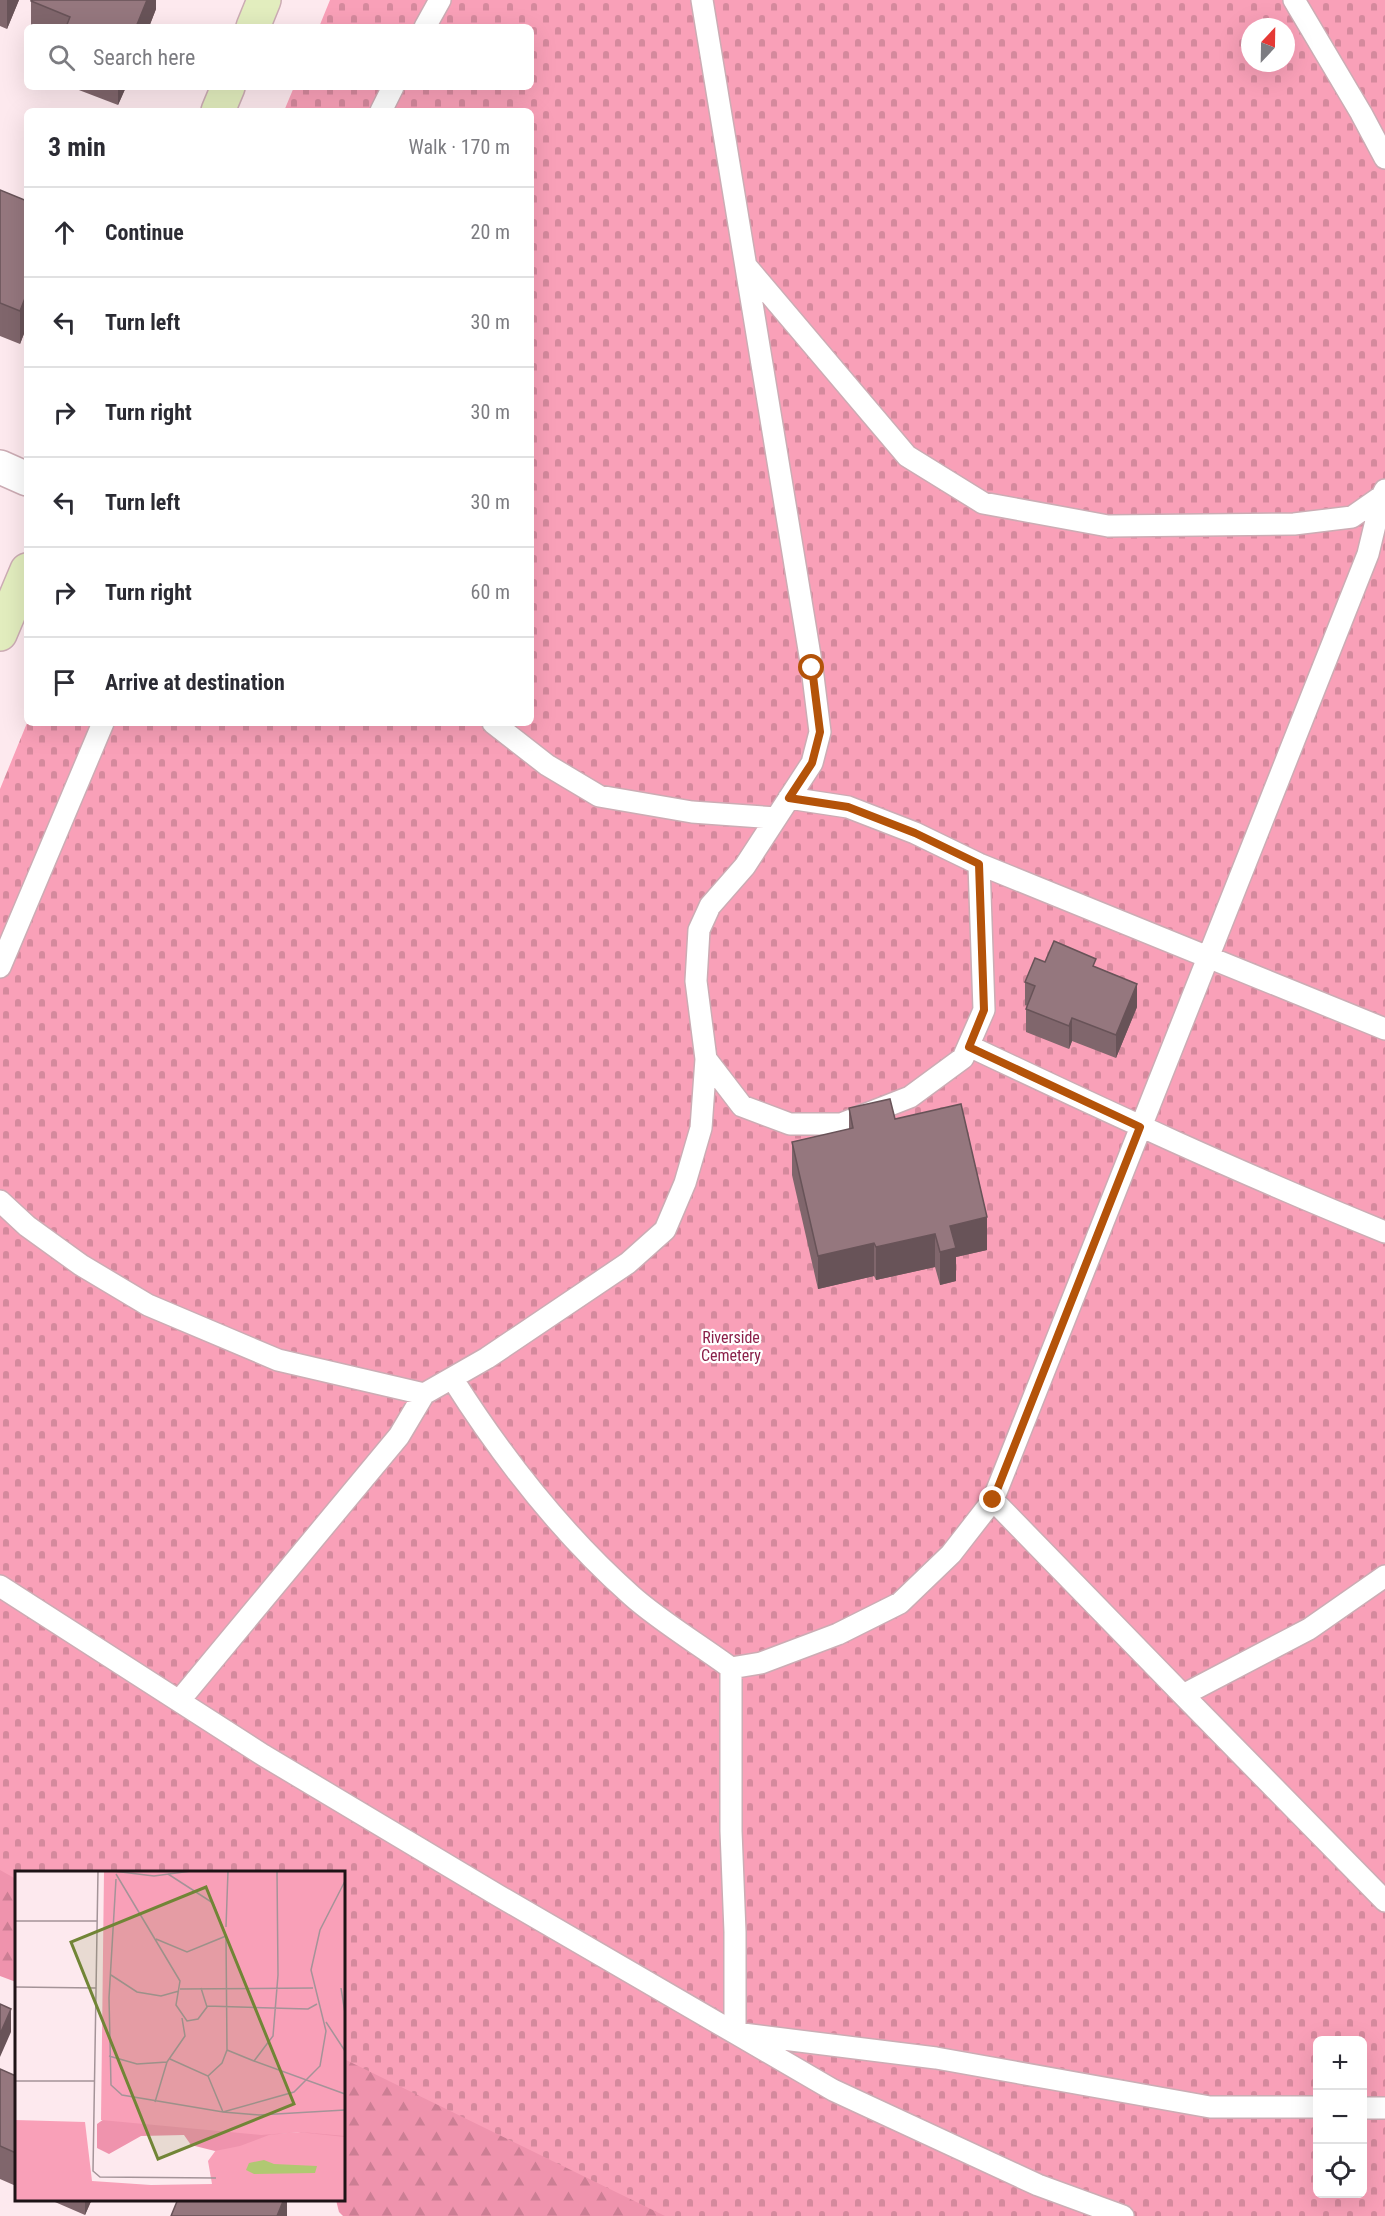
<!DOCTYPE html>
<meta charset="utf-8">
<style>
body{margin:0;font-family:"Roboto Condensed",sans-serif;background:#f2f2f3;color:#2b2b33}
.controls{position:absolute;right:18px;bottom:18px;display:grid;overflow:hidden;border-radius:9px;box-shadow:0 6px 24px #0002}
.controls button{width:54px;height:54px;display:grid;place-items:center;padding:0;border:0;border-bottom:2px solid #e1e1e2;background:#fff;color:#2b2b33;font:30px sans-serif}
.compass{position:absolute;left:1241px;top:18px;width:54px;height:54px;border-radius:50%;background:#fff;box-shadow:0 6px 24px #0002;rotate:22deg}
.stop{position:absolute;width:18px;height:18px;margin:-14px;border:4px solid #b45309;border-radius:50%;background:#fff}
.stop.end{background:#b45309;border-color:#fff;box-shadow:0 2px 6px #0008}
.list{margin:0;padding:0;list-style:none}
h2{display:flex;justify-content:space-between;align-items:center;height:78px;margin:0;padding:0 24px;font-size:26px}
h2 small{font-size:20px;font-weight:400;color:#7c7c81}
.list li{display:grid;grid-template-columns:39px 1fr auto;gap:18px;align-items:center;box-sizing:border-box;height:90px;padding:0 24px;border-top:2px solid #e1e1e2}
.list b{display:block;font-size:22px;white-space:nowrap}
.list em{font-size:20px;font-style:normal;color:#7c7c81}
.icon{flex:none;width:33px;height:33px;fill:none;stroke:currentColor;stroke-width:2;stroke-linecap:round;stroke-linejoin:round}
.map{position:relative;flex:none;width:1385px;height:2216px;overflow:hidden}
.search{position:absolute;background:#fff;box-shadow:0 6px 24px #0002;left:24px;top:24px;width:510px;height:66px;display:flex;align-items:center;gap:15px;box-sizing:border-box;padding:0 21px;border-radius:9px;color:#7c7c81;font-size:22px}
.panel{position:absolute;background:#fff;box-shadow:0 6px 24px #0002;left:24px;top:108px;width:510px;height:618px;border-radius:9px}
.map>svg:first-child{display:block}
.forest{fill:url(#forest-firs)}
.cemetery{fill:url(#cemetery-stones);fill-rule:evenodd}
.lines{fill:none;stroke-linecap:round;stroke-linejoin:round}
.lane-casing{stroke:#ccacb4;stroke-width:24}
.street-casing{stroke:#ccacb4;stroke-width:36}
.secondary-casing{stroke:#ccacb4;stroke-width:36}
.lane{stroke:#fff;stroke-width:21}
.street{stroke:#fff;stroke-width:33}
.secondary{stroke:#e2edbe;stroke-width:33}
.wall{fill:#80666c}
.shaded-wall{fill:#685358}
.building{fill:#95777e;stroke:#685358;stroke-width:1.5}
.route{stroke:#b45309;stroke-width:8}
.labels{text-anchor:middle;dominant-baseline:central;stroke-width:4.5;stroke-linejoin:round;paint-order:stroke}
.park-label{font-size:16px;fill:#8a1f49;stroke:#fff}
.inset-road{fill:none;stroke:#a49398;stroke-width:1.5}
.view{fill:#718536;fill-opacity:0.15;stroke:#718536;stroke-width:3}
.inset-edge{fill:none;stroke:#1e1316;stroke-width:3}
</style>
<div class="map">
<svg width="1385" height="2216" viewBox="0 0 1385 2216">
<defs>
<pattern id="forest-firs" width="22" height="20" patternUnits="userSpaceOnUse" patternTransform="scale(1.5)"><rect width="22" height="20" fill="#ef93ad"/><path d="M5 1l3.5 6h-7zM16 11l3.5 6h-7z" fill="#cc7e94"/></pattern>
<pattern id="cemetery-stones" width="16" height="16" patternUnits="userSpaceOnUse" patternTransform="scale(1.5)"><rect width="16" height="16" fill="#f9a0b8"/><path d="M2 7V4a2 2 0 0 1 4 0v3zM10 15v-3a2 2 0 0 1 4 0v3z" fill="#d5899d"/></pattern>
</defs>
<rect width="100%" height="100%" fill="#fde9ee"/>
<path class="forest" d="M 0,1798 L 16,1872 L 16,1982 L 0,1976 Z
M 344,1948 L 979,2216 L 343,2216 L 339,2212 L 336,2200 L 344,2200 Z"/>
<path class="cemetery" d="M 330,0 L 1385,0 L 1385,2216 L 665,2216 L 344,2059 L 344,1872 L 16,1872 L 16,1879 L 0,1870 L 0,789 L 27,723 L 531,723 L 531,111 L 284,111 L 294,87 L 531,87 L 531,27 L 319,27 ZM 1250,27 L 1286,27 L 1286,63 L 1250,63 ZM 1318,2040 L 1362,2040 L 1362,2194 L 1318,2194 Z"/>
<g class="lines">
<g class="lane-casing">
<path id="lane" d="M 702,0 L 812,668 L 820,732 L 812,763 L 745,866 L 710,906 L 699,930 L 696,981 L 706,1059 L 742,1106 L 790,1124 L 841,1124 L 910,1097 L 963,1058 L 984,1010 L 979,864
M 1294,0 L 1361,113 L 1385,158
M 425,27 L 440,0
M 381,111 L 393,87
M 747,267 L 907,456 L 983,503 L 1108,526 L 1294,524 L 1352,517 L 1382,496 L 1385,490
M 493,723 L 547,765 L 599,796 L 692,812 L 776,818
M 789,798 L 848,807 L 915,833 L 979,864 L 1385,1029
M 0,967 L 103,723
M 969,1046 C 1106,1111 1244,1175 1385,1232
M 0,1201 L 27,1226 L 81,1265 L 148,1305 L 278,1360 L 424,1394 L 487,1358 L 628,1263 L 665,1230 L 685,1183 L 701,1128 L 706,1059
M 452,1378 C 502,1457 561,1533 632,1596 C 660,1621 700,1645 731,1668 L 731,1831 L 735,1932 L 735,2033 L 833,2090 L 1038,2185 L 1123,2216
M 993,1500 L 1183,1695 L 1309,1629 L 1385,1576
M 0,1586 L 263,1755 L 499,1896 L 735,2033 L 936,2058 L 1210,2107 L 1318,2107
M 731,1668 L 761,1663 L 838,1634 L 900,1603 L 951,1554 L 993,1500 L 1368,554 L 1382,496
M 1183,1695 L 1385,1901
M 179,1701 L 399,1436 L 424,1394
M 1362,2108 L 1385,2108"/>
</g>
<g class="street-casing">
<path id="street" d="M 0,467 L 27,479"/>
</g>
<g class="secondary-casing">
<path id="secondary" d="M 253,27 L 264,0
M 218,111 L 228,87
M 0,634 L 27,570"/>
</g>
<use href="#lane" class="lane"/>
<use href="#street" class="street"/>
<use href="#secondary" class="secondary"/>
</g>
<path class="wall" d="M 0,0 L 19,0 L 7,29 L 0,26 Z
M 156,0 L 156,9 L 149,27 L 31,27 L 31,1 Z
M 71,87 L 126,87 L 118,105 Z
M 0,190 L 27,201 L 27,326 L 20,344 L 0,336 Z
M 1045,962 L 1096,968 L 1137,1007 L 1116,1058 L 1072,1041 L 1069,1049 L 1026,1032 L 1026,1009 L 1028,1006 L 1025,1005 L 1025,982 Z
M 849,1108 L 895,1119 L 987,1250 L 956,1257 L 956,1281 L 940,1285 L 935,1267 L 876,1280 L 874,1276 L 818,1289 L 792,1175 L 792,1142 L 849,1129 Z
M 0,2069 L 16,2076 L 16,2186 L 0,2179 Z
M 48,2199 L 92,2199 L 85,2215 Z"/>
<path class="shaded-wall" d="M 7,0 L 19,0 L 7,29 Z
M 147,0 L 156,0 L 156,9 L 149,27 L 136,27 Z
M 118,87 L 126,87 L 118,105 Z
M 27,293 L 27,326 L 20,344 L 20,311 Z
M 1137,984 L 1137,1007 L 1116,1058 L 1116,1035 Z
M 1072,1018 L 1072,1041 L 1069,1049 L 1069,1026 Z
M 987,1217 L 987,1250 L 956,1257 L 956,1281 L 940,1285 L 940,1252 L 950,1226 Z
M 935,1234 L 935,1267 L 876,1280 L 876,1247 Z
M 874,1243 L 874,1276 L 818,1289 L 818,1256 Z
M 11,2009 L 11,2032 L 0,2057 L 0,2034 Z
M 85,2199 L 92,2199 L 85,2215 Z
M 284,2199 L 287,2199 L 287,2216 L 277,2216 Z"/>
<path class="building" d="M 31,0 L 147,0 L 136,27 L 66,27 L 70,17 L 31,1 Z
M 0,190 L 27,201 L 27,293 L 20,311 L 0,303 Z
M 1054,941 L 1096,959 L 1093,966 L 1137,984 L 1116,1035 L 1072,1018 L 1069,1026 L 1026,1009 L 1035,986 L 1025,982 L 1035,958 L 1045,962 Z
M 890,1099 L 895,1119 L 961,1104 L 987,1217 L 950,1226 L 956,1248 L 940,1252 L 935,1234 L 876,1247 L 874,1243 L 818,1256 L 792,1142 L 853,1128 L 849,1108 Z
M 0,2004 L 11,2009 L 0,2034 Z
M 0,2069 L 16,2076 L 16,2153 L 0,2146 Z
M 178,2199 L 284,2199 L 277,2216 L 171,2216 Z"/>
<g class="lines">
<path class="route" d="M 812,668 L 820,732 L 812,763 L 789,798 L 848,807 L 915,833 L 979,864 L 984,1010 L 969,1047 L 1140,1127 L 993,1500"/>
</g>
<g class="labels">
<g class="park-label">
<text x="731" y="1337">Riverside<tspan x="731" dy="18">Cemetery</tspan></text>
</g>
</g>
<g transform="translate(15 1871)">
<rect width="330" height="330" fill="#fde9ee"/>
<path d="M 0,249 L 70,251 L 77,310 L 136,314 L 197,313 L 193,290 L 201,279 L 246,264 L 286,261 L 330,265 L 330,330 L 0,330 Z" fill="#f9a0b8"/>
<path d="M 330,245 L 330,266 L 283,261 L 254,264 L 225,275 L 200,280 L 176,274 L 169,264 L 126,265 L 94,283 L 82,277 L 82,253 L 89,248 Z" fill="#ef93ad"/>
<path d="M 89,0 L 330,0 L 330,265 L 286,261 L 246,264 L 86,249 Z" fill="#f9a0b8"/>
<path d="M 249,289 L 259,293 L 302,295 L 300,302 L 239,303 L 231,299 L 234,292 Z" fill="#b0c872"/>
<path class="inset-road" d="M 83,0 L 78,300 L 85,306 L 201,307M 98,0 L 139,5 L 176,0M 101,3 L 165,110 L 161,134 L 172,150 L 183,148 L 192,136 L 186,117M 101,8 L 94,127 L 96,214 L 107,224 L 208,241 L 279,221 L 305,195 L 311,160 L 296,99 L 305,59 L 330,10M 0,50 L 82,50M 211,56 L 213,0M 141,68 L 172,81 L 211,65 L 198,32 L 153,3M 96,104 L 122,121 L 146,125 L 164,120M 0,116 L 81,117M 326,117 L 330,142M 165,118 L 298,117M 192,135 L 293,138 L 302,133M 311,151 L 330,180M 212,179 L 239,190 L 258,165 L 263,104 L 262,0M 94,185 L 122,193 L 152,191 L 170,165 L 167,147M 155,188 L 193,205 L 208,241 L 244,244 L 330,239M 239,190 L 330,223M 193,205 L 207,192 L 212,179 L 211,65M 0,210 L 80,210M 140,231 L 152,191"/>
<path class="view" d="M 191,16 L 279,233 L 143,288 L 56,71 Z"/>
<rect width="330" height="330" class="inset-edge"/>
</g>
</svg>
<div class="controls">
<button>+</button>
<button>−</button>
<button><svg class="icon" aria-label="locate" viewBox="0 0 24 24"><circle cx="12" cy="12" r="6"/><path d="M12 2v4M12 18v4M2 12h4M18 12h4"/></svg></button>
</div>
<svg class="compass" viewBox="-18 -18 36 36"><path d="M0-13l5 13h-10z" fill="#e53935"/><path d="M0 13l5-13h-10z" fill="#7c7c81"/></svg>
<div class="stop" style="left:812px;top:668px"></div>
<div class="stop end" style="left:993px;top:1500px"></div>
<div class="search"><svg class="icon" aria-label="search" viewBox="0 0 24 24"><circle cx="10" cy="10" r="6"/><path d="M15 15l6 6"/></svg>Search here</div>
<section class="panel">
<h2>3 min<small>Walk · 170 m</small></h2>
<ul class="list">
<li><svg class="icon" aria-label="ahead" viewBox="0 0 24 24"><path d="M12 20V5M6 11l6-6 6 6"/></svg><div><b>Continue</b></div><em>20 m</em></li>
<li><svg class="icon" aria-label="left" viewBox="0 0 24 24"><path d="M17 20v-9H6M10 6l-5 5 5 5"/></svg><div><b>Turn left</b></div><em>30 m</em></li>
<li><svg class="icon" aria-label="right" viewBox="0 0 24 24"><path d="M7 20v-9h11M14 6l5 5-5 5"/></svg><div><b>Turn right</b></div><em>30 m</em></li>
<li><svg class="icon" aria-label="left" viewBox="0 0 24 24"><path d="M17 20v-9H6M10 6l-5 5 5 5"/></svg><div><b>Turn left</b></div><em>30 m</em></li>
<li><svg class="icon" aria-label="right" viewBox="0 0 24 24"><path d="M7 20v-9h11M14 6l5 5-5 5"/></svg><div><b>Turn right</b></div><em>60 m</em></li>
<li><svg class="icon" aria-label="arrive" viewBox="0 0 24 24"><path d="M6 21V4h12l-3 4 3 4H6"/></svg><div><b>Arrive at destination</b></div></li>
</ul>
</section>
</div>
